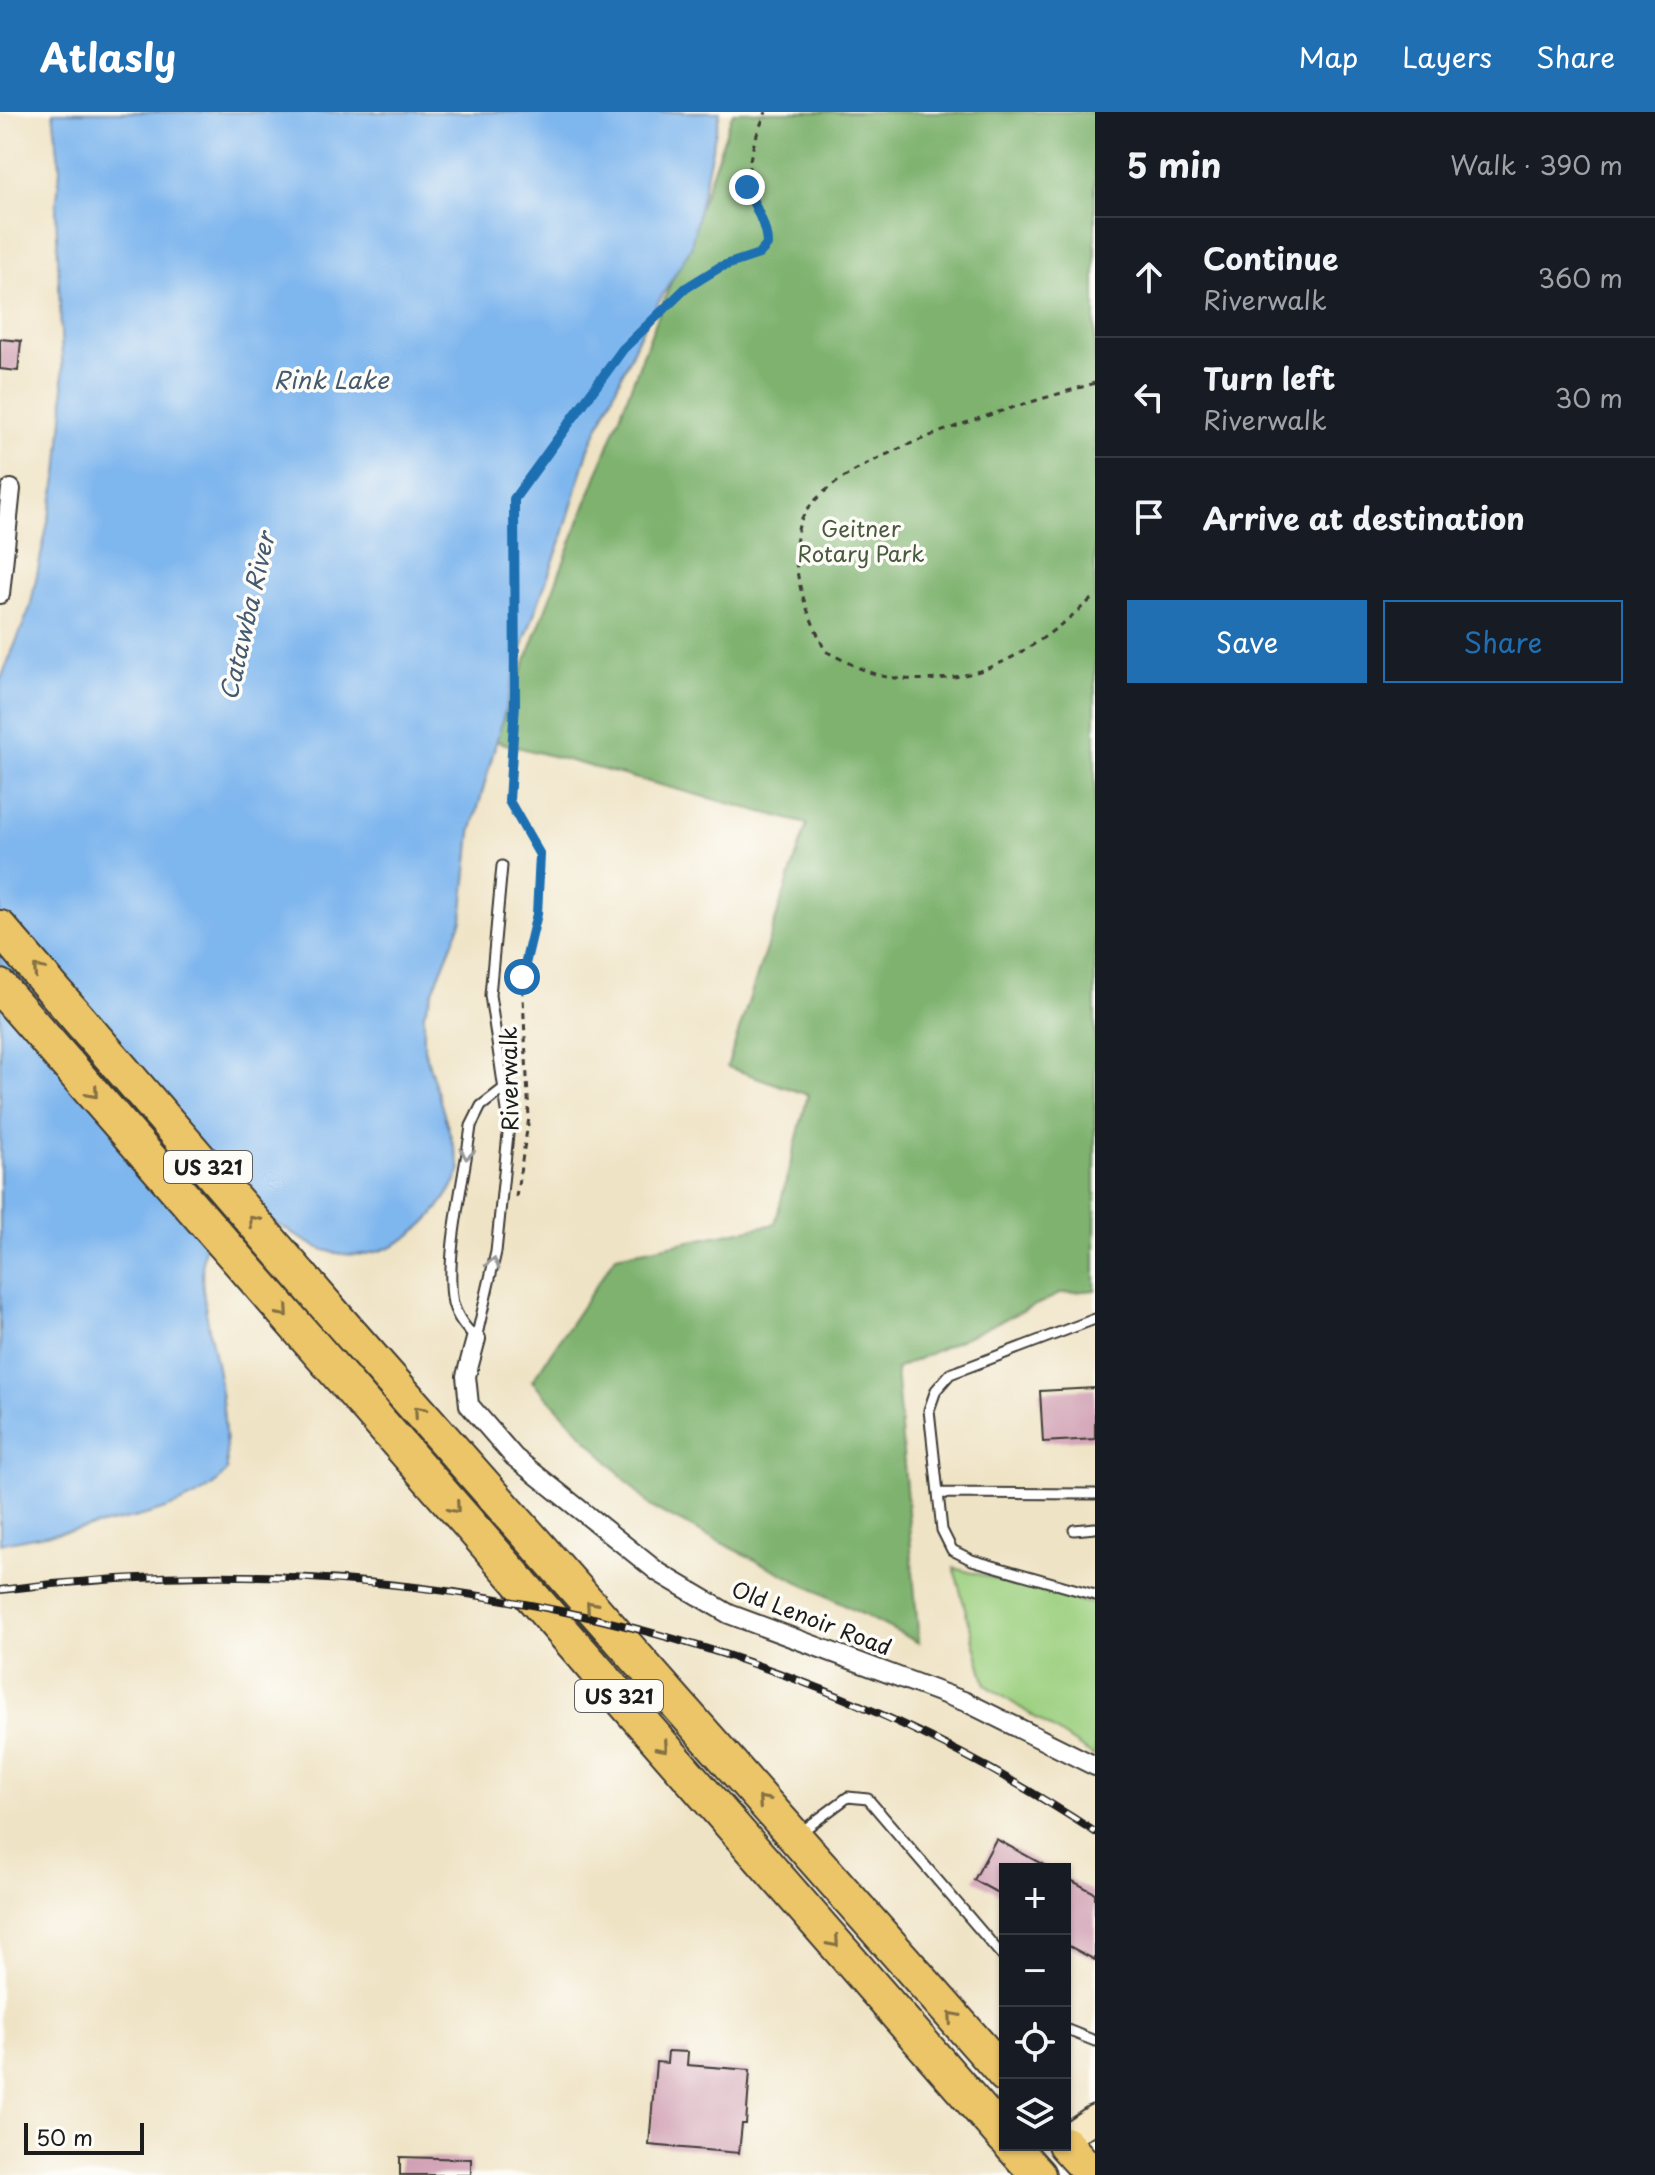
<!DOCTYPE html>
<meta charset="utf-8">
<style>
body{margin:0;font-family:"Playpen Sans",sans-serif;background:#242831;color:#f1f3f6}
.controls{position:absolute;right:24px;bottom:24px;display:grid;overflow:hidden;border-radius:0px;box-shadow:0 2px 6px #0004}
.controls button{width:72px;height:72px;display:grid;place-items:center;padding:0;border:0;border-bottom:2px solid #363941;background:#171b24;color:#f1f3f6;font:40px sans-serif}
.scale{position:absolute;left:24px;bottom:20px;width:120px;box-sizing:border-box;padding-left:8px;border:4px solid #1c1c1c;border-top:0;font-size:22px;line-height:28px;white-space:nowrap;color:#1c1c1c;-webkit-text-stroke:6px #fdfcf7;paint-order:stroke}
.stop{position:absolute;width:24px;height:24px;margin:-18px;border:6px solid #1f6fb2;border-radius:50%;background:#fff}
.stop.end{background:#1f6fb2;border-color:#fff;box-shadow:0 2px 8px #0008}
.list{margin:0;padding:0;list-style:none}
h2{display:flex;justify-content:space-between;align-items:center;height:104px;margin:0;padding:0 32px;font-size:34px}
h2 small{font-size:26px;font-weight:400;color:#9ea1a6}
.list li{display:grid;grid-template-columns:52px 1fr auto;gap:24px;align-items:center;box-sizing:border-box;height:120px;padding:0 32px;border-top:2px solid #363941}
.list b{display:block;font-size:30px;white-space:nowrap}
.list p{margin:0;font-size:26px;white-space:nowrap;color:#9ea1a6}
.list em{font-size:26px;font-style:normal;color:#9ea1a6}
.actions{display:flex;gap:16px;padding:24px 32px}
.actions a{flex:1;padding:18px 0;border:2px solid #1f6fb2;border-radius:0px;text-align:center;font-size:28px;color:#1f6fb2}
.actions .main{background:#1f6fb2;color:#fff}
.icon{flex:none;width:44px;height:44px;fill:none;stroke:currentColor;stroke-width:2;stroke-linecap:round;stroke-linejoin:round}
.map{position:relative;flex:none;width:1095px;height:2063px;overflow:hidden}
header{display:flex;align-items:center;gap:48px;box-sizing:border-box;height:112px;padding:0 40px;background:#1f6fb2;color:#fff}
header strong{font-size:38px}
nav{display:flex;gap:44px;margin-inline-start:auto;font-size:28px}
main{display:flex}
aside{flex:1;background:#171b24}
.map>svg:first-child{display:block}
.green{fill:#9dd080;stroke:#5c764e;stroke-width:2}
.forest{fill:#7eb26e;stroke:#4d6745;stroke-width:2}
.water{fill:#7eb6ee;stroke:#4d6985;stroke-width:2}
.building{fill:#d09fb2}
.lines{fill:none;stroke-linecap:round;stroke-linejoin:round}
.lane-casing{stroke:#3c3a35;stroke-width:13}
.street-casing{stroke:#3c3a35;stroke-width:22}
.secondary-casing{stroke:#3c3a35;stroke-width:30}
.highway-casing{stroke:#3c3a35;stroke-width:38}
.path{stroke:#3c3a35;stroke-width:3;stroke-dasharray:6 6;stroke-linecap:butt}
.lane{stroke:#fff;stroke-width:9}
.street{stroke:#fff;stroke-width:18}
.secondary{stroke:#f7e8c3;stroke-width:26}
.highway{stroke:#ecc569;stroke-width:34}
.rail-casing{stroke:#1c1c1c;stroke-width:8}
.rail{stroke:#fdfcf7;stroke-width:5;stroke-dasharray:15;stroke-linecap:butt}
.oneway{stroke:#847042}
.oneway2{stroke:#999}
.route{stroke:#1f6fb2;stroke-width:10}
.labels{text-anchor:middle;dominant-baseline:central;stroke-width:7;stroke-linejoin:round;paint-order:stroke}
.shield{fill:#fdfcf7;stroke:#605f5e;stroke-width:2}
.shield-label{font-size:20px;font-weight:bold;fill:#1c1c1c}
.park-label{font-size:22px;fill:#495b3f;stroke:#fdfcf7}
.street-label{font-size:22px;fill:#1c1c1c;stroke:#fdfcf7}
.water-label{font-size:24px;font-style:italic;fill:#435a70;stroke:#fdfcf7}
</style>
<header>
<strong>Atlasly</strong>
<nav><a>Map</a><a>Layers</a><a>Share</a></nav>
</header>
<main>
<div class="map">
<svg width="1095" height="2063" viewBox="0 0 1095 2063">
<rect width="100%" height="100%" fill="#fdfcf7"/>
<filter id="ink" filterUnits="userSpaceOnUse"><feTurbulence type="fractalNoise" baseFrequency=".0125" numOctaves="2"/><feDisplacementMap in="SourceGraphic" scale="16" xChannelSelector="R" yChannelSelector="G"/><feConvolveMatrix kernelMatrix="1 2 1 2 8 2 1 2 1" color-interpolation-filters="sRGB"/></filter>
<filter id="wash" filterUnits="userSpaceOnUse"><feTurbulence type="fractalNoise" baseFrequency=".006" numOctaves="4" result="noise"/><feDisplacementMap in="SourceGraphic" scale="32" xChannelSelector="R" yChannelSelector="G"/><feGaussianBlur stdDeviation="1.8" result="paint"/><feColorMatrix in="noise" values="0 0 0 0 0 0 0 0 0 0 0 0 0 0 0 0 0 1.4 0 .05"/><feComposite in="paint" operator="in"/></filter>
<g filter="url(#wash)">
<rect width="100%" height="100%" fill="#efe3c5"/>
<path class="green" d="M 954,1456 L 1095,1493 L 1095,1645 L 986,1573 Z"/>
<path class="forest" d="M 733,0 L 1095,0 L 1095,1178 L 1062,1181 L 896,1257 L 919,1531 L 651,1395 L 532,1269 L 616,1144 L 775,1112 L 808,983 L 727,955 L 807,712 L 495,629 L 703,87 Z"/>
<path class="water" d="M 53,0 L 720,0 L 691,135 L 641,220 L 589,336 L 562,426 L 524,530 L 471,721 L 462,808 L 424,901 L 424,936 L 461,1058 C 438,1110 389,1156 328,1139 C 287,1128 259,1078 214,1120 C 187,1145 214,1233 219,1267 C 224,1297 226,1327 227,1358 C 195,1409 58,1417 0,1432 L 0,569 L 30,496 L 58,362 L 64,295 L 56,99 L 60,57 Z"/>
<g id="blocks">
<path class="building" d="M 0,227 L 21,229 L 18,259 L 0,257 Z
M 1095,1276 L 1095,1327 L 1043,1330 L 1040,1279 Z
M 996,1727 L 1051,1757 L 1005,1757 L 1005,1785 L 974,1768 Z
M 1065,1765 L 1095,1781 L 1095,1848 L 1065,1832 Z
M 668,1939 L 688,1940 L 687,1953 L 750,1958 L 746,2012 L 742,2012 L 739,2041 L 649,2033 L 656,1950 L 667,1951 Z
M 400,2045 L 471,2047 L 471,2063 L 400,2063 Z"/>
</g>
</g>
<g filter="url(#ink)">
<use href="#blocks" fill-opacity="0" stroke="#3c3a35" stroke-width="2"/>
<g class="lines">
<g class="lane-casing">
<path id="lane" d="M 1095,1207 L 950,1262 L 936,1278 L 929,1298 L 942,1418 L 952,1438 L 972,1448 L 1095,1483
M 476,1227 L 496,1140 L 509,1012 L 490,883 L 502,754
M 476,1227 C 466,1216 457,1206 453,1191 C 444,1146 465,1063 471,1014 L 481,994 L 503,977
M 938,1381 L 1095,1382
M 1074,1418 L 1095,1416
M 801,1720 L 848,1685 L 868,1687 L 1005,1847
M 1065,1917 L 1095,1929"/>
</g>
<g class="street-casing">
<path id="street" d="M 0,482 L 11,377
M 476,1227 L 466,1264 L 469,1293 L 514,1345 L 658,1460 L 729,1502 L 966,1590 L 1095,1654"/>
</g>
<g class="secondary-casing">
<path id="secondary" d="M 1065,2026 L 1095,2006"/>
</g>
<g class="highway-casing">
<path id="highway" d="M 0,816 L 341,1211 L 1005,1963
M 0,875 L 1005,2026
M 1065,2032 L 1093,2063
M 1011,2033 L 1038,2063"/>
</g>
<path class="path" d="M 1095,271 C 1031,291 811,346 798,418 C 790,465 807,498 825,539 C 844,548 867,562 887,565 C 978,578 1030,541 1095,484
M 516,1085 L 529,1006 L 522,865 L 537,802 L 540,743 L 509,689 L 515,592 L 514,387 L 623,237 L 686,176 L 720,155 L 759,142 L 767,133 C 767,117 761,112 755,98 C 740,66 753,30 766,0"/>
<use href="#lane" class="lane"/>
<use href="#street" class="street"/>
<use href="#secondary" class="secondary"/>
<use href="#highway" class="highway"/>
<g class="rail-casing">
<path id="rail" d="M 0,1478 C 381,1429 772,1507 1095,1720"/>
</g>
<use href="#rail" class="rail"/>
</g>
<defs><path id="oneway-chevron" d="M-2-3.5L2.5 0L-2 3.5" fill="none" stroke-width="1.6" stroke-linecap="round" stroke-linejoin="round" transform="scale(2)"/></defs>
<g class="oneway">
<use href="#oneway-chevron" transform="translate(38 858) rotate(-132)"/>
<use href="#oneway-chevron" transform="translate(93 981) rotate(49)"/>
<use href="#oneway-chevron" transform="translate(254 1109) rotate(-131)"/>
<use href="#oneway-chevron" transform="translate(284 1200) rotate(49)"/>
<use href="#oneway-chevron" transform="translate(419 1299) rotate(-131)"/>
<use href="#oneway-chevron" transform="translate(455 1396) rotate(49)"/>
<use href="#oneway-chevron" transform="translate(591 1494) rotate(-131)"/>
<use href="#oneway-chevron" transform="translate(663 1635) rotate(49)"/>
<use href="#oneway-chevron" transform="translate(763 1689) rotate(-131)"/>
<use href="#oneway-chevron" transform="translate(834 1830) rotate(49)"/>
<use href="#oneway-chevron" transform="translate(953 1905) rotate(-131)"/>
</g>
<g class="oneway2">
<use href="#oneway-chevron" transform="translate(467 1042) rotate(98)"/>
<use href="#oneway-chevron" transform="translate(493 1151) rotate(-78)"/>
</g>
</g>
<g class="lines" filter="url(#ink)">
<path class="route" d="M 522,865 L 537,802 L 540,743 L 509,689 L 515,592 L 514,387 L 623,237 L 686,176 L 720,155 L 759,142 L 767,133 C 767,112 754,95 747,75"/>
</g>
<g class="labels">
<g class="shield">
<rect x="164" y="1039" width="88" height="32" rx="6"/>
<rect x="575" y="1568" width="88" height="32" rx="6"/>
</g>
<g class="shield-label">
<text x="208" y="1055">US 321</text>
<text x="619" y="1584">US 321</text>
</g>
<g class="park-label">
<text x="861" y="415">Geitner<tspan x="861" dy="25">Rotary Park</tspan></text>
</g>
<g class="street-label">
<text transform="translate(508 967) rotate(-91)">Riverwalk</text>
<text transform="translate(812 1505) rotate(21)">Old Lenoir Road</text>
</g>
<g class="water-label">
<text x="331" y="267">Rink Lake</text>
<text transform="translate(246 504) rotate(-77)">Catawba River</text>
</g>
</g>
</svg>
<div class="controls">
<button>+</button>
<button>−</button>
<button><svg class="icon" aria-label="locate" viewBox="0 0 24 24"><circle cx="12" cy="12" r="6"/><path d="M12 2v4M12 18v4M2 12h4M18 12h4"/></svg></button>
<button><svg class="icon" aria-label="layers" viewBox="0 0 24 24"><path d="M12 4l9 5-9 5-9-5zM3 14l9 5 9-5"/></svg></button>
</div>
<div class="scale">50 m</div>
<div class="stop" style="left:522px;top:865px"></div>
<div class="stop end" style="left:747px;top:75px"></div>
</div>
<aside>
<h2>5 min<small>Walk · 390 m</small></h2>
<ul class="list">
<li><svg class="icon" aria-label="ahead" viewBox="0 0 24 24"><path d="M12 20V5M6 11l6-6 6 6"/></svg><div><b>Continue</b><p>Riverwalk</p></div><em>360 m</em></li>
<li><svg class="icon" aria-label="left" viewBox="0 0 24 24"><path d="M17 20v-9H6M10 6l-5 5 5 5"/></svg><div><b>Turn left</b><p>Riverwalk</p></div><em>30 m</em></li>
<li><svg class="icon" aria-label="arrive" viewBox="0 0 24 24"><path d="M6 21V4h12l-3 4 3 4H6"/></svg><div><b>Arrive at destination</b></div></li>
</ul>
<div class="actions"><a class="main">Save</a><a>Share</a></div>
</aside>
</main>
